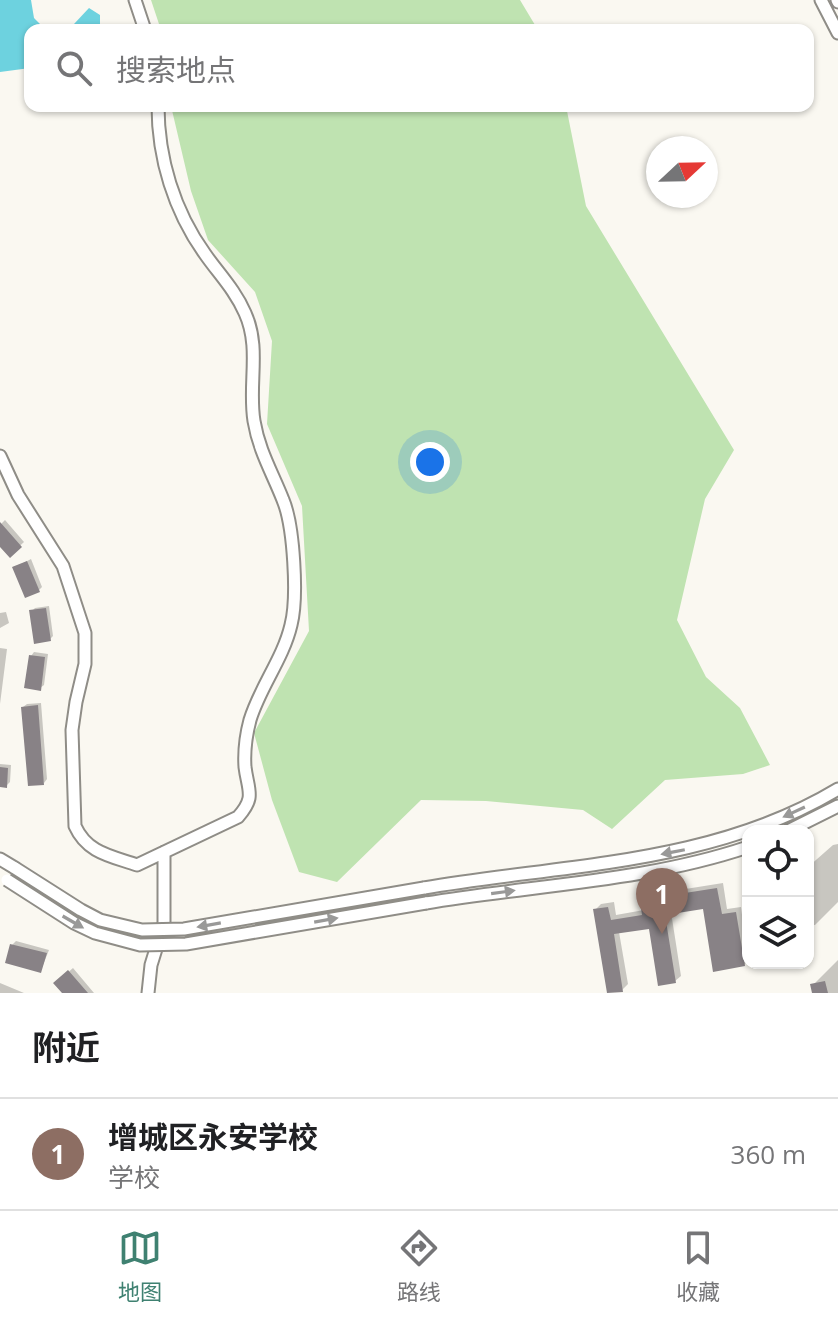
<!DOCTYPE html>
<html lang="zh">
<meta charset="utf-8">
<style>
body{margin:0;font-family:"Open Sans","Noto Sans SC",sans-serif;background:#f2f2f2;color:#202124}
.controls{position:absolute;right:24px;bottom:24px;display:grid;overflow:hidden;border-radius:16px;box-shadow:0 2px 6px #0004}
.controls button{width:72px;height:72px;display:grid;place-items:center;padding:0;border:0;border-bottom:2px solid #e0e0e0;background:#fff;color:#202124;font:40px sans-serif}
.compass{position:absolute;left:646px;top:136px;width:72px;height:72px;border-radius:50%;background:#fff;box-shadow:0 2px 6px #0004;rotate:68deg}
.you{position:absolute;left:430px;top:462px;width:28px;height:28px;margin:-20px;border:6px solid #fff;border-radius:50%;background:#1a73e8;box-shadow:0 0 0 12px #1a73e833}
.badge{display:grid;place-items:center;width:52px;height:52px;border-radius:50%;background:#3f8171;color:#fff;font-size:26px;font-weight:700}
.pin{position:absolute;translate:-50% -66px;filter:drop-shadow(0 2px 4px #0008)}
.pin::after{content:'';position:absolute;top:42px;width:28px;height:24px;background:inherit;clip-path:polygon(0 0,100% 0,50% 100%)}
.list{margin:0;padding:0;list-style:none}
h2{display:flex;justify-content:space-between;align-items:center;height:104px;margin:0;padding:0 32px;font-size:34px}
h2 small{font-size:26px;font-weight:400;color:#757577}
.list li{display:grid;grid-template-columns:52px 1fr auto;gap:24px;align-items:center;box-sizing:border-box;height:112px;padding:0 32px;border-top:2px solid #e0e0e0}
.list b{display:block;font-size:30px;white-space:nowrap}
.list p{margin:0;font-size:26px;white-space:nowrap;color:#757577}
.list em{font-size:26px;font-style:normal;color:#757577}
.icon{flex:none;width:44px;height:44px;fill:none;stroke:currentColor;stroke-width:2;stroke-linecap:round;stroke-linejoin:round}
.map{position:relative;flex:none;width:838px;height:993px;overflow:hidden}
.search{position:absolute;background:#fff;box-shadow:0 2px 6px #0004;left:24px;right:24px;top:24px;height:88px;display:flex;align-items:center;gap:20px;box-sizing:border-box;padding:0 28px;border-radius:16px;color:#757577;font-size:30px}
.sheet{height:216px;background:#fff}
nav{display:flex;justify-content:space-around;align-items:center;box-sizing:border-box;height:112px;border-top:2px solid #e0e0e0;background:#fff;font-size:22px;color:#757577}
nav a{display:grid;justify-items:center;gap:4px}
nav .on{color:#3f8171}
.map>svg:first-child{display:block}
.green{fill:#bfe3b1}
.water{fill:#6dd2df}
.shadow{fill:#0003}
.building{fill:#888286}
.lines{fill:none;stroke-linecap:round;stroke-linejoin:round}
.street-casing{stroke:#8f8d87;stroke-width:15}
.street{stroke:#fff;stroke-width:11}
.street-bridge-casing{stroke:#8f8d87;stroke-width:15;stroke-linecap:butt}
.street-bridge{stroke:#fff;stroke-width:11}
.oneway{fill:#999998}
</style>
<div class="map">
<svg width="838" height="993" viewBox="0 0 838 993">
<rect width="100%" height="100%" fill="#faf8f1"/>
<path class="green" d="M 151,0 L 520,0 L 538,30 L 161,30 Z
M 171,106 L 566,106 L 586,206 L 734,450 L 705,499 L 677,620 L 706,677 L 740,708 L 770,765 L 743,774 L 665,780 L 612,829 L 583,810 L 486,801 L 421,800 L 337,882 L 299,872 L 272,800 L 254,733 L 309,631 L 302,506 L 267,424 L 272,341 L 255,292 L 208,240 L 191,191 Z"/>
<path class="water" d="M 0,0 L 31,0 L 34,18 L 41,25 L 74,24 L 89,8 L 100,15 L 100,30 L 30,30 L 30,68 L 0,72 Z"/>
<path class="shadow" d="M 5,520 L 24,542 L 10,555 L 0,544 L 0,525 Z
M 31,559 L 42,587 L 39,590 L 14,568 Z
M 49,606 L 53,636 L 50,639 L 32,611 L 35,608 Z
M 6,612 L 9,623 L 0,628 L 0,613 Z
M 0,648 L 7,649 L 0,704 Z
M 34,652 L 48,654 L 44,685 L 40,688 L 31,656 Z
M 41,703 L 47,779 L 44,783 L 23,707 L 27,704 Z
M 0,764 L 11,765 L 10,782 L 6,786 L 0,785 Z
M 838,844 L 838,902 L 815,925 L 808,926 L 808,867 L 833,845 Z
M 723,883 L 727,909 L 741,907 L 748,960 L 744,965 L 704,907 L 671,912 L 681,976 L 675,981 L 650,927 L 619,932 L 628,984 L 622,990 L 595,910 L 601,904 L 614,902 L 616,915 L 644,910 L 642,901 L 648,895 Z
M 16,941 L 49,950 L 41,970 L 12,945 Z
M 838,960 L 838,993 L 814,993 L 813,985 Z
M 73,968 L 94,993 L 65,993 L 56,983 Z
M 0,983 L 24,993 L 0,993 Z"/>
<path class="building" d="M 0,522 L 22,547 L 10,558 L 0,547 Z
M 27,561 L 40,592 L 25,598 L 12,567 Z
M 46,608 L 51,641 L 34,644 L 29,610 Z
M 29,655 L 45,657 L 41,691 L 24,688 Z
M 38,705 L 44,785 L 28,786 L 21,707 Z
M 0,767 L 8,768 L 7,788 L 0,787 Z
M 717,888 L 722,914 L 736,912 L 745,966 L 713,972 L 703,909 L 665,915 L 676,983 L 658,986 L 649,929 L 614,934 L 623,992 L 607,993 L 593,909 L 608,907 L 611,920 L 642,915 L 640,900 Z
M 10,944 L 47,953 L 41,973 L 5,963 Z
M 68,970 L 88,993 L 62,993 L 53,983 Z
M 825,981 L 828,993 L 812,993 L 810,984 Z"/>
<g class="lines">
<g class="street-casing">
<path id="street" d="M 135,0 L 145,30
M 821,0 L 838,33
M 837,0 L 838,2
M 0,456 L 18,495 L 63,566 L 85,633 L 85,664 L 76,702 L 72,730 L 75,826 C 87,853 111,856 137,865 L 238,817 C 256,797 248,791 245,767 C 244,752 246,735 250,720 C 260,687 283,659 291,625 C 298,598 294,526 283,500 C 272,472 259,451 254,421 C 248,384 261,348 245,313 C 235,290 219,274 205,254 C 174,211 158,158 158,106
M 788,831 L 838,806
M 0,859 L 15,868
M 424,888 C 564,864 712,865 838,789
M 426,903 C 533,885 644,882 748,847
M 148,993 L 151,965 L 164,923 L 164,852"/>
</g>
<use href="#street" class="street"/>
<g class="street-bridge-casing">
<path id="street-bridge" d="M 15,868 L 81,910 L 100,920 L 142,930 L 184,929 L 424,888
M 7,880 L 74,923 L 95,933 L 140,945 L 186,944 L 426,903"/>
</g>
<use href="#street-bridge" class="street-bridge"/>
</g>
<defs><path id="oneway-solid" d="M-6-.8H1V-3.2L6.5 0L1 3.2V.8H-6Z" transform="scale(2)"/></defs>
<g class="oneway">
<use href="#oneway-solid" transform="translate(794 812) rotate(155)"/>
<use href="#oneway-solid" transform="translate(673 852) rotate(169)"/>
<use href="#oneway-solid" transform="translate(503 892) rotate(-8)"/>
<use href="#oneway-solid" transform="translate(326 920) rotate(-10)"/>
<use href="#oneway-solid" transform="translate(73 922) rotate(30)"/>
<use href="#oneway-solid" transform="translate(209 925) rotate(170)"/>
</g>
</svg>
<div class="controls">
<button><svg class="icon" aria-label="locate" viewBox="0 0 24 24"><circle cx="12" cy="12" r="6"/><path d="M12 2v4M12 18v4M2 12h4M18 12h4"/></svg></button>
<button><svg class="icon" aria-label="layers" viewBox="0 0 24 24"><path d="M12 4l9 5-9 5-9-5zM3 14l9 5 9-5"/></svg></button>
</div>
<svg class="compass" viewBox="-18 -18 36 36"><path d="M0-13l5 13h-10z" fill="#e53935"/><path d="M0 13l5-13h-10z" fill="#757577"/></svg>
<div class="you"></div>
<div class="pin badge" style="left:662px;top:934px;background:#8d6e63">1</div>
<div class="search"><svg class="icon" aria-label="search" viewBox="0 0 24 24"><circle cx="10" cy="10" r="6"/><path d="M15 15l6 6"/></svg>搜索地点</div>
</div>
<section class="sheet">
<h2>附近<small></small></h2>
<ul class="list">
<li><span class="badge" style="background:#8d6e63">1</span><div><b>增城区永安学校</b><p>学校</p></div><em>360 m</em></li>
</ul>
</section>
<nav>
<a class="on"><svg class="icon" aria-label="map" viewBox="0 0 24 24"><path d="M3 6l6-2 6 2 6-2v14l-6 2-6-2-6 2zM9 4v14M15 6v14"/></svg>地图</a>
<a><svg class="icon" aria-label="directions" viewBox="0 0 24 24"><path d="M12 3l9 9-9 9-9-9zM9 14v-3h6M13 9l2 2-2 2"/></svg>路线</a>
<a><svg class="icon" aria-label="saved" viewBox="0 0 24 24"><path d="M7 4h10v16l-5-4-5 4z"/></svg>收藏</a>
</nav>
